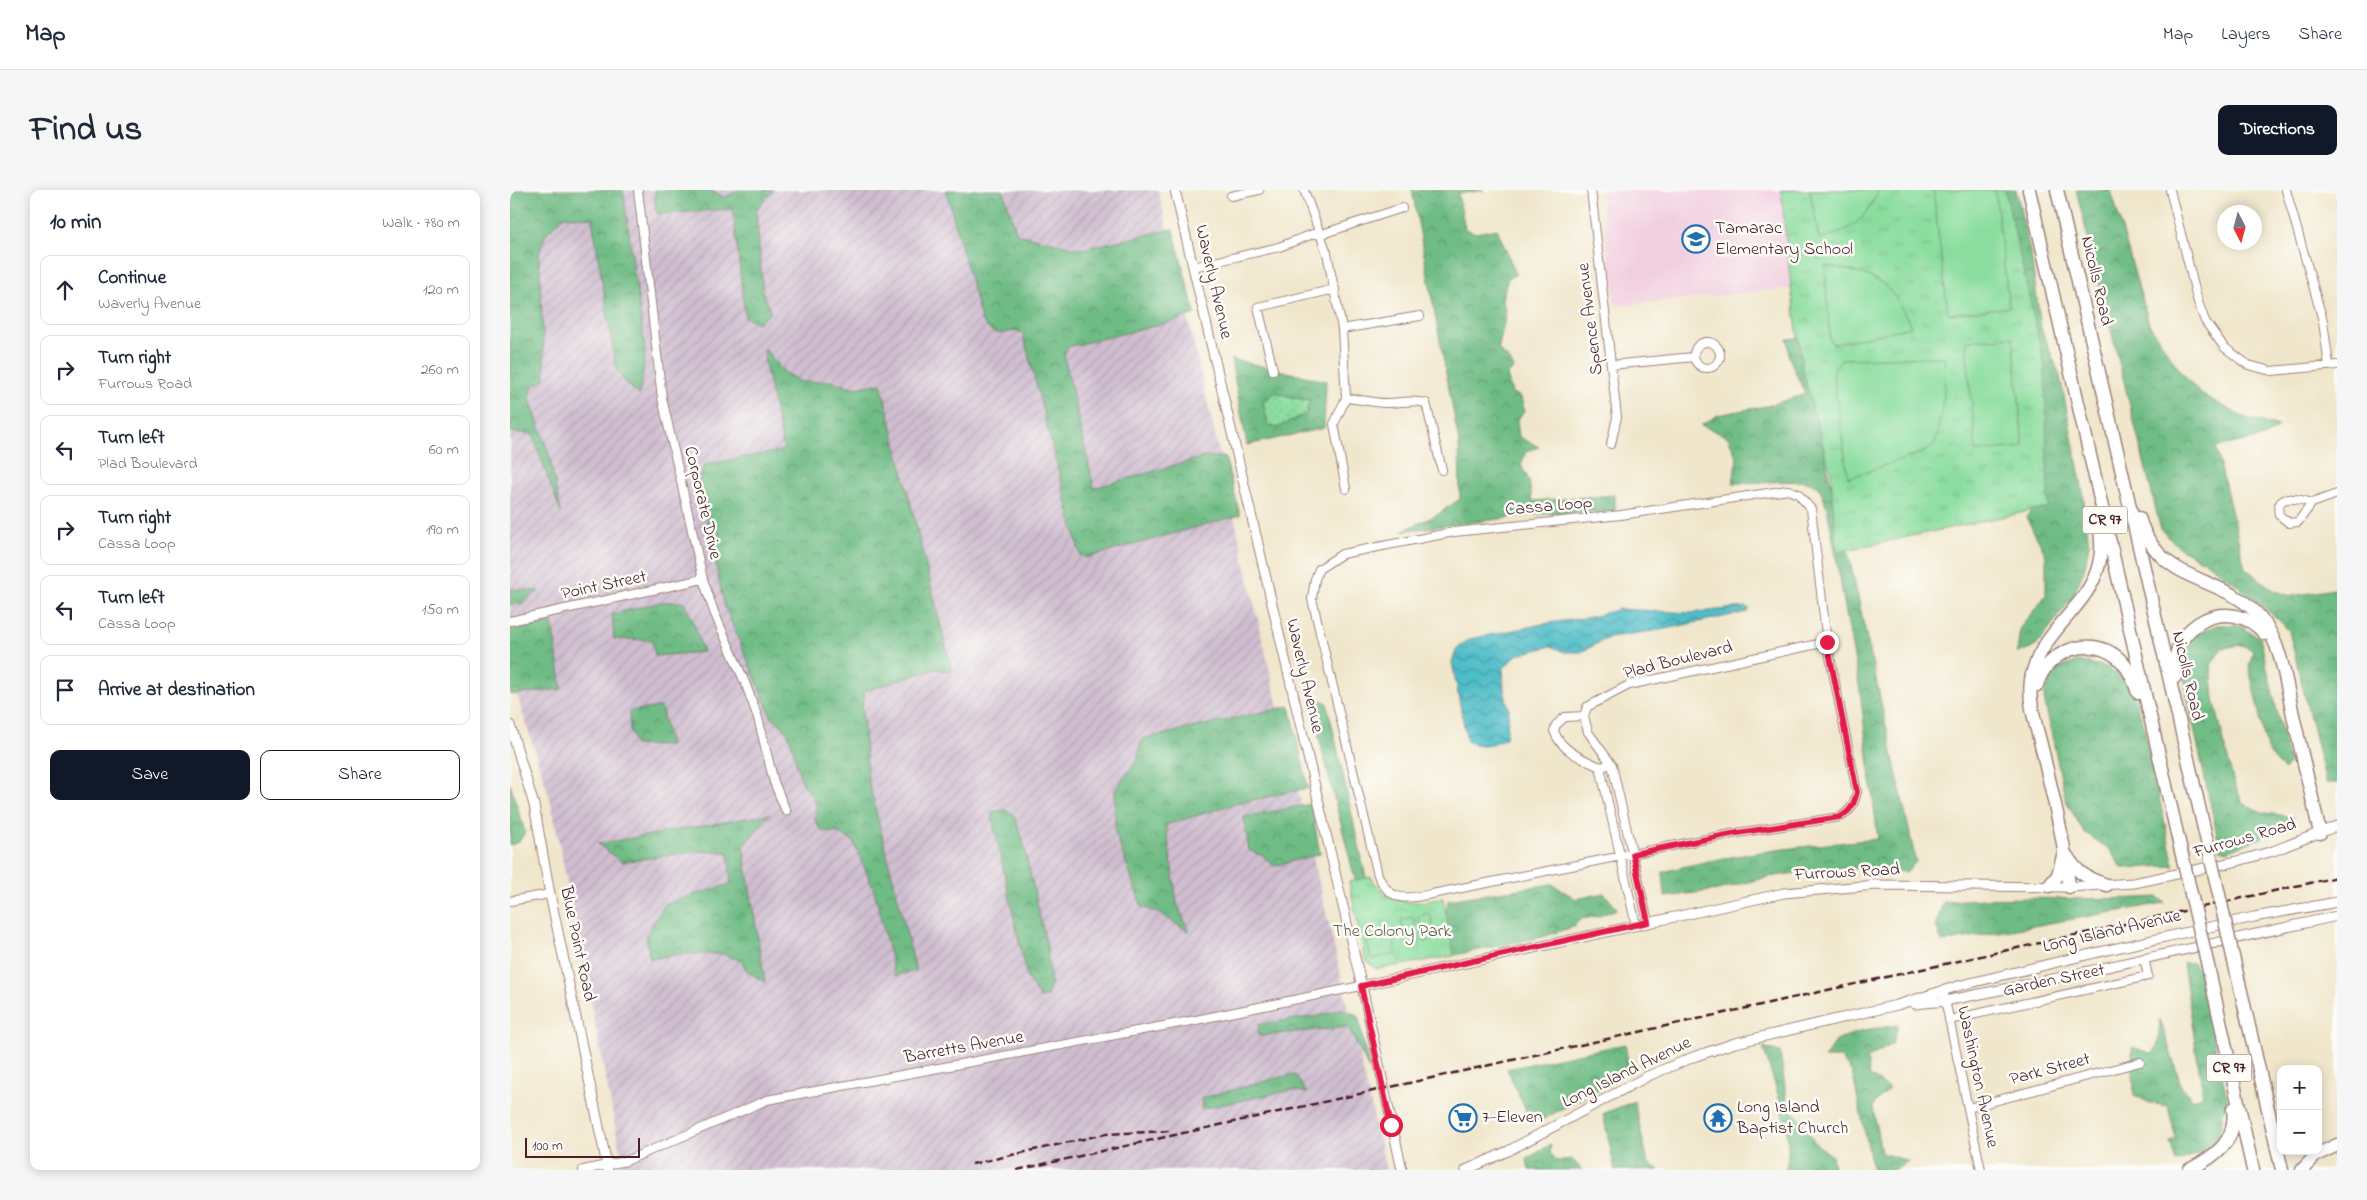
<!DOCTYPE html>
<meta charset="utf-8">
<style>
body{margin:0;font-family:"Indie Flower",sans-serif;background:#f6f6f7;color:#1f2937}
.controls{position:absolute;right:15px;bottom:15px;display:grid;overflow:hidden;border-radius:10px;box-shadow:0 2px 12px #0003}
.controls button{width:45px;height:45px;display:grid;place-items:center;padding:0;border:0;border-bottom:1px solid #e0e1e3;background:#fff;color:#1f2937;font:25px sans-serif}
.compass{position:absolute;left:1707px;top:15px;width:45px;height:45px;border-radius:50%;background:#fff;box-shadow:0 2px 12px #0003;rotate:174deg}
.scale{position:absolute;left:15px;bottom:12px;width:115px;box-sizing:border-box;padding-left:5px;border:2px solid #4a1f2b;border-top:0;font-size:14px;line-height:18px;white-space:nowrap;color:#4a1f2b;-webkit-text-stroke:4px #fdfcf7;paint-order:stroke}
.stop{position:absolute;width:15px;height:15px;margin:-11px;border:4px solid #e11d48;border-radius:50%;background:#fff}
.stop.end{background:#e11d48;border-color:#fff;box-shadow:0 1px 5px #0008}
.list{margin:0;padding:0;list-style:none}
h2{display:flex;justify-content:space-between;align-items:center;height:65px;margin:0;padding:0 20px;font-size:21px}
h2 small{font-size:16px;font-weight:400;color:#747a83}
.list li{display:grid;grid-template-columns:32px 1fr auto;gap:15px;align-items:center;box-sizing:border-box;height:70px;margin:0 10px 10px;padding:0 10px;border:1px solid #e0e1e3;border-radius:10px}
.list b{display:block;font-size:19px;white-space:nowrap}
.list p{margin:0;font-size:16px;white-space:nowrap;color:#747a83}
.list em{font-size:16px;font-style:normal;color:#747a83}
.actions{display:flex;gap:10px;padding:15px 20px}
.actions a{flex:1;padding:11px 0;border:1px solid #111827;border-radius:10px;text-align:center;font-size:18px;color:#111827}
.actions .main{background:#111827;color:#fff}
.icon{flex:none;width:28px;height:28px;fill:none;stroke:currentColor;stroke-width:2;stroke-linecap:round;stroke-linejoin:round}
.map{position:relative;flex:none;width:1827px;height:980px;overflow:hidden;border-radius:10px}
header{display:flex;align-items:center;gap:30px;box-sizing:border-box;height:70px;padding:0 25px;background:#fff;border-bottom:1px solid #e0e1e3}
header strong{font-size:24px}
nav{display:flex;gap:28px;margin-inline-start:auto;font-size:18px}
.intro{display:flex;align-items:center;justify-content:space-between;box-sizing:border-box;height:120px;padding:0 30px}
h1{margin:0;font-size:35px}
.button{padding:12px 22px;border-radius:10px;background:#111827;color:#fff;font-size:18px;font-weight:700}
main{display:flex;gap:30px;padding:0 30px}
aside{flex:1;background:#fff;border-radius:10px;box-shadow:0 2px 12px #0003}
.map>svg:first-child{display:block}
.built{fill:#f2cfe0}
.industrial{fill:url(#industrial-furrows)}
.grass{fill:url(#grass-dots);stroke:#6a7e64}
.forest{fill:url(#forest-crowns);stroke:#5c6e58;fill-rule:evenodd}
.park{fill:url(#park-tufts);stroke:#6a7e64}
.garden{fill:#8add9e;stroke:#6a7e64}
.water{fill:url(#water-waves);stroke:#4c6e7a}
.lines{fill:none;stroke-linecap:round;stroke-linejoin:round}
.minor-casing{stroke:#9d827b;stroke-width:10}
.tertiary-casing{stroke:#9d827b;stroke-width:11}
.trunk-casing{stroke:#9d827b;stroke-width:15}
.minor{stroke:#fff;stroke-width:8}
.tertiary{stroke:#fff;stroke-width:9}
.trunk{stroke:#fff;stroke-width:12}
.rail{stroke:#4a1f2b;stroke-width:2.5;stroke-dasharray:8 4;stroke-linecap:butt}
.trunk-bridge-casing{stroke:#9d827b;stroke-width:15;stroke-linecap:butt}
.trunk-bridge{stroke:#fff;stroke-width:12}
.route{stroke:#e11d48;stroke-width:6}
.labels{text-anchor:middle;dominant-baseline:central;stroke-width:5;stroke-linejoin:round;paint-order:stroke}
.shield{fill:#fdfcf7;stroke:#806168;stroke-width:1}
.shield-label{font-size:16px;font-weight:bold;fill:#4a1f2b}
.poi-label{font-size:18px;fill:#4a1f2b;stroke:#fdfcf7;text-anchor:start}
.street-label{font-size:18px;fill:#4a1f2b;stroke:#fdfcf7}
.park-label{font-size:18px;fill:#5d584e;stroke:#fdfcf7}
</style>
<header>
<strong>Map</strong>
<nav><a>Map</a><a>Layers</a><a>Share</a></nav>
</header>
<div class="intro"><h1>Find us</h1><a class="button">Directions</a></div>
<main>
<aside>
<h2>10 min<small>Walk · 780 m</small></h2>
<ul class="list">
<li><svg class="icon" aria-label="ahead" viewBox="0 0 24 24"><path d="M12 20V5M6 11l6-6 6 6"/></svg><div><b>Continue</b><p>Waverly Avenue</p></div><em>120 m</em></li>
<li><svg class="icon" aria-label="right" viewBox="0 0 24 24"><path d="M7 20v-9h11M14 6l5 5-5 5"/></svg><div><b>Turn right</b><p>Furrows Road</p></div><em>260 m</em></li>
<li><svg class="icon" aria-label="left" viewBox="0 0 24 24"><path d="M17 20v-9H6M10 6l-5 5 5 5"/></svg><div><b>Turn left</b><p>Plad Boulevard</p></div><em>60 m</em></li>
<li><svg class="icon" aria-label="right" viewBox="0 0 24 24"><path d="M7 20v-9h11M14 6l5 5-5 5"/></svg><div><b>Turn right</b><p>Cassa Loop</p></div><em>190 m</em></li>
<li><svg class="icon" aria-label="left" viewBox="0 0 24 24"><path d="M17 20v-9H6M10 6l-5 5 5 5"/></svg><div><b>Turn left</b><p>Cassa Loop</p></div><em>150 m</em></li>
<li><svg class="icon" aria-label="arrive" viewBox="0 0 24 24"><path d="M6 21V4h12l-3 4 3 4H6"/></svg><div><b>Arrive at destination</b></div></li>
</ul>
<div class="actions"><a class="main">Save</a><a>Share</a></div>
</aside>
<div class="map">
<svg width="1827" height="980" viewBox="0 0 1827 980">
<defs>
<pattern id="industrial-furrows" width="10" height="10" patternUnits="userSpaceOnUse" patternTransform="scale(1.25)"><rect width="10" height="10" fill="#cfbdcf"/><path d="M-1 1l2-2M0 10L10 0M9 11l2-2" fill="none" stroke="#b3a2b2"/></pattern>
<pattern id="grass-dots" width="8" height="8" patternUnits="userSpaceOnUse" patternTransform="scale(1.25)"><rect width="8" height="8" fill="#8add9e"/><path d="M2 2h.1M6 6h.1" fill="none" stroke="#79bd88" stroke-width="1.8" stroke-linecap="round"/></pattern>
<pattern id="forest-crowns" width="20" height="18" patternUnits="userSpaceOnUse" patternTransform="scale(1.25)"><rect width="20" height="18" fill="#6fbc85"/><path d="M2 6a3 3 0 1 1 6 0M12 15a3 3 0 1 1 6 0" fill="none" stroke="#5d986d"/></pattern>
<pattern id="park-tufts" width="24" height="20" patternUnits="userSpaceOnUse" patternTransform="scale(1.25)"><rect width="24" height="20" fill="#8add9e"/><path d="M3 7l-1-3M5 7V3M7 7l1-3M15 17l-1-3M17 17v-4M19 17l1-3" fill="none" stroke="#79bd88"/></pattern>
<pattern id="water-waves" width="16" height="10" patternUnits="userSpaceOnUse" patternTransform="scale(1.25)"><rect width="16" height="10" fill="#4fbdc8"/><path d="M0 5q4-4 8 0t8 0" fill="none" stroke="#4499a3"/></pattern>
</defs>
<rect width="100%" height="100%" fill="#fdfcf7"/>
<filter id="ink" filterUnits="userSpaceOnUse"><feTurbulence type="fractalNoise" baseFrequency=".02" numOctaves="2"/><feDisplacementMap in="SourceGraphic" scale="10" xChannelSelector="R" yChannelSelector="G"/><feConvolveMatrix kernelMatrix="1 2 1 2 8 2 1 2 1" color-interpolation-filters="sRGB"/></filter>
<filter id="wash" filterUnits="userSpaceOnUse"><feTurbulence type="fractalNoise" baseFrequency=".0096" numOctaves="4" result="noise"/><feDisplacementMap in="SourceGraphic" scale="20" xChannelSelector="R" yChannelSelector="G"/><feGaussianBlur stdDeviation="1.12" result="paint"/><feColorMatrix in="noise" values="0 0 0 0 0 0 0 0 0 0 0 0 0 0 0 0 0 1.4 0 .05"/><feComposite in="paint" operator="in"/></filter>
<g filter="url(#wash)">
<rect width="100%" height="100%" fill="#f0e6cb"/>
<path class="built" d="M 1090,0 L 1271,0 L 1281,98 L 1105,116 Z"/>
<path class="industrial" d="M 0,0 L 648,0 L 876,980 L 114,980 L 41,612 L 0,483 Z"/>
<path class="grass" d="M 766,202 L 784,208 L 800,210 L 796,224 L 767,238 L 758,235 L 753,211 Z"/>
<path class="forest" d="M 0,0 L 113,0 L 135,159 L 133,185 L 129,205 L 115,192 L 106,178 L 82,28 L 54,26 L 36,44 L 29,64 L 35,189 L 22,197 L 20,209 L 39,264 L 51,323 L 22,244 L 0,242 Z
M 145,0 L 199,0 L 214,7 L 225,3 L 226,0 L 264,0 L 246,20 L 253,103 L 261,122 L 248,133 L 235,127 L 223,19 L 148,24 L 145,19 Z
M 436,0 L 493,0 L 507,44 L 571,59 L 663,39 L 685,124 L 661,132 L 558,157 L 554,165 L 584,298 L 694,267 L 715,267 L 730,325 L 576,368 L 570,364 L 513,144 L 506,140 C 488,145 482,146 471,129 Z
M 902,0 L 974,0 L 948,4 L 955,39 L 966,43 L 987,39 L 1006,84 L 998,88 L 992,108 L 996,124 L 988,160 L 998,168 L 1004,178 L 997,185 L 1002,203 L 1011,207 L 1014,222 L 1007,230 L 1009,247 L 1029,257 L 1016,261 L 1011,275 L 1019,290 L 1022,311 L 1105,305 L 1105,321 L 1029,324 L 892,341 L 927,325 L 950,309 L 949,253 Z
M 1488,0 L 1506,0 L 1522,71 L 1531,138 L 1550,186 L 1573,302 L 1579,355 L 1574,381 L 1562,408 L 1526,456 L 1507,463 L 1510,438 L 1536,405 L 1536,365 L 1516,327 L 1535,305 Z
M 1566,0 L 1601,0 L 1639,134 L 1670,181 L 1691,204 L 1731,226 L 1769,237 L 1754,247 L 1706,257 L 1735,378 L 1765,401 L 1782,406 L 1824,399 L 1827,414 L 1827,593 L 1816,593 L 1779,441 L 1770,431 L 1721,390 L 1696,372 L 1671,359 L 1651,340 Z
M 1294,147 L 1318,284 L 1333,339 L 1406,672 L 1396,682 L 1366,678 L 1320,678 L 1258,687 L 1207,700 L 1155,707 L 1153,682 C 1222,663 1296,656 1368,649 L 1350,501 L 1317,317 L 1309,297 L 1294,291 L 1223,293 L 1227,268 L 1218,247 L 1191,235 L 1208,225 L 1261,215 L 1295,204 L 1279,167 L 1277,149 Z
M 254,158 L 275,183 L 291,192 L 320,191 L 346,198 L 371,193 L 442,481 L 425,479 L 355,501 L 352,515 L 358,589 L 406,781 L 385,786 L 364,700 L 343,651 L 329,643 L 312,641 C 299,625 309,626 305,612 C 302,604 294,597 291,589 C 282,567 286,541 262,528 L 214,415 L 189,291 L 194,275 L 274,260 L 255,174 Z
M 721,169 L 816,191 L 814,238 L 737,255 ZM 766,202 L 784,208 L 800,210 L 796,224 L 767,238 L 758,235 L 753,212 Z
M 0,399 L 29,401 L 11,414 L 0,415 Z
M 151,412 L 174,412 L 183,431 L 193,462 L 145,466 L 142,450 L 104,449 L 102,424 Z
M 42,433 L 52,499 L 0,505 L 0,440 Z
M 1707,435 L 1728,435 L 1750,448 L 1779,573 L 1774,580 L 1757,560 L 1739,477 L 1743,460 L 1732,455 L 1712,458 L 1701,475 L 1704,509 L 1723,590 L 1733,614 L 1755,623 L 1784,627 L 1780,637 L 1717,661 L 1710,659 L 1676,501 L 1672,469 L 1677,454 L 1689,443 Z
M 1568,471 L 1598,477 L 1619,492 L 1633,533 L 1664,676 L 1612,678 L 1599,659 L 1574,642 L 1556,611 L 1534,508 L 1542,481 Z
M 807,508 L 817,513 L 865,728 L 856,733 L 802,520 Z
M 780,516 L 798,598 L 724,614 L 656,635 L 667,713 L 679,742 L 649,723 L 632,717 L 605,642 L 605,600 L 627,570 L 632,549 Z
M 151,517 L 160,556 L 125,555 L 120,540 L 119,521 Z
M 0,594 L 15,642 L 9,652 L 0,655 Z
M 801,614 L 810,664 L 764,676 L 753,666 L 739,660 L 734,627 Z
M 495,620 L 504,625 L 512,647 L 537,757 L 541,793 L 537,807 L 530,808 L 517,788 L 481,622 Z
M 260,624 L 233,656 L 255,792 L 238,782 L 231,771 L 213,764 L 171,764 L 140,769 L 136,745 L 156,713 L 221,694 L 218,662 L 188,661 L 112,672 L 88,654 Z
M 1042,694 L 1066,709 L 1094,703 L 1107,719 L 1089,726 L 1071,729 L 1063,737 L 1032,747 L 930,768 L 938,710 Z
M 1648,707 L 1655,713 L 1432,752 L 1426,735 L 1433,712 C 1504,704 1576,712 1648,707 Z
M 1673,773 L 1683,773 L 1688,780 L 1717,908 L 1707,952 L 1692,962 L 1666,972 L 1660,951 L 1666,949 L 1658,916 L 1640,913 L 1624,905 L 1622,857 L 1643,864 L 1648,854 L 1650,829 L 1672,898 L 1684,910 L 1693,905 Z
M 830,819 L 848,825 L 859,879 L 838,837 L 748,846 L 749,834 L 809,826 Z
M 1388,835 L 1383,853 L 1357,869 L 1360,886 L 1380,899 L 1367,910 L 1363,917 L 1371,963 L 1398,971 L 1383,980 L 1363,980 L 1342,882 L 1331,868 L 1314,868 L 1328,849 L 1354,840 Z
M 1115,854 L 1118,872 L 1122,881 L 1024,934 L 1020,930 L 997,879 Z
M 1253,857 L 1270,862 L 1278,917 L 1290,929 L 1305,953 L 1322,966 L 1324,977 L 1322,980 L 1275,980 C 1287,952 1262,887 1253,857 Z
M 785,885 L 797,903 L 782,900 L 691,919 L 692,908 L 771,887 Z
M 1124,911 L 1138,973 L 1149,980 L 1105,980 L 1093,924 Z
M 1041,954 L 1040,963 L 1047,971 L 1062,969 L 1072,980 L 1019,980 L 1017,969 Z"/>
<path class="park" d="M 1271,0 L 1495,0 L 1535,178 L 1538,317 L 1327,362 L 1321,285 L 1293,181 L 1281,98 Z
M 861,687 C 882,718 900,714 933,708 L 944,766 L 867,779 L 855,770 L 839,692 Z"/>
<path class="garden" d="M 1300,0 L 1369,0 C 1353,32 1344,40 1309,49 Z
M 1423,0 L 1485,0 L 1499,117 L 1438,124 Z
M 1315,76 C 1365,84 1380,89 1401,137 L 1324,154 L 1320,151 Z
M 1503,147 L 1513,257 L 1466,261 L 1456,151 Z
M 1435,167 L 1434,205 L 1426,251 L 1422,257 L 1414,262 L 1338,288 L 1323,181 L 1332,169 Z
M 920,723 L 926,750 L 914,752 L 908,726 Z
M 903,727 L 909,753 L 897,756 L 891,730 Z
M 883,747 L 886,764 L 861,769 L 857,752 Z"/>
<path class="water" d="M 1235,417 L 1240,419 L 1237,422 L 1150,440 L 1100,447 L 1071,462 L 1054,462 L 1041,456 L 1007,465 L 993,479 L 994,500 L 999,519 L 996,548 C 982,555 970,558 957,551 L 942,472 L 947,458 L 960,449 L 1033,434 L 1081,427 L 1110,419 L 1180,423 Z"/>
</g>
<g filter="url(#ink)">
<g class="lines">
<g class="minor-casing">
<path id="minor" d="M 128,0 L 152,208 L 193,389 L 204,422 L 236,495 L 248,528 L 264,592 L 276,621
M 794,0 L 817,63 L 832,139 L 836,208 L 824,234 L 836,299
M 1081,0 L 1107,227 L 1101,254
M 1660,0 L 1688,112 L 1695,131 L 1714,157 L 1738,175 L 1761,181 L 1827,175
M 1776,0 L 1813,131 L 1819,176
M 721,6 L 749,0
M 683,77 L 769,57 L 803,44 L 812,44 L 892,18
M 832,139 L 910,126
M1184 165a13 13 0 1 1 26 0a13 13 0 1 1-26 0Z
M 1101,175 L 1184,167
M 763,180 L 748,117 L 825,99
M 836,208 C 849,209 864,213 876,213 C 892,213 900,209 916,213 L 932,280
M 1278,300 L 1288,304 L 1301,319 L 1317,452 L 1347,602 C 1344,614 1341,621 1330,627 L 1221,644 L 922,704 C 897,709 880,713 868,685 L 802,409 L 805,389 L 809,379 L 832,364 L 944,342 L 1111,325 Z
M 1802,313 C 1789,309 1764,302 1769,325 L 1779,333 L 1788,332 L 1802,313 L 1827,304
M 0,431 L 193,389
M 1074,526 L 1055,527 L 1046,535 L 1044,541 C 1051,561 1073,569 1090,577 L 1095,576
M 1090,577 L 1126,735
M 0,711 L 40,704
M 1138,732 L 1102,575 L 1078,542 L 1074,526 L 1077,517 L 1119,495 L 1317,452
M 1433,800 L 1471,980
M 1439,830 L 1638,786 L 1634,768
M 1458,918 L 1630,872
M 73,980 L 116,971 L 257,910 L 686,830 L 851,796"/>
</g>
<g class="tertiary-casing">
<path id="tertiary" d="M 665,0 L 855,810 L 892,980
M 0,535 L 24,615 L 40,704 L 98,980
M 851,796 L 1274,703 L 1366,695 L 1559,697 L 1624,693 L 1728,671 L 1763,661 L 1827,636
M 1405,814 L 1435,811 L 1515,795 L 1827,726
M 956,980 L 998,961 L 1138,886 L 1186,866 L 1225,853 L 1387,815 L 1448,796 L 1589,762 L 1744,727 L 1827,712"/>
</g>
<g class="trunk-casing">
<path id="trunk" d="M 1519,0 L 1671,661
M 1547,0 L 1698,656
M 1629,328 C 1651,398 1714,383 1751,428 C 1772,455 1776,493 1783,525 C 1792,564 1801,604 1810,643
M 1665,487 C 1658,434 1719,403 1755,444
M 1527,495 C 1536,462 1578,444 1607,467 C 1618,476 1624,490 1628,503
M 1557,666 C 1567,683 1578,689 1597,695
M 1539,696 L 1548,685 L 1553,666
M 1559,697 C 1555,652 1543,607 1533,563 C 1527,537 1515,507 1523,481 C 1540,424 1604,407 1589,334
M 1724,771 L 1772,980
M 1698,776 L 1743,980
M 1679,980 C 1704,967 1728,951 1723,919
M 1792,980 L 1806,965 L 1827,955"/>
</g>
<use href="#minor" class="minor"/>
<use href="#tertiary" class="tertiary"/>
<use href="#trunk" class="trunk"/>
<path class="rail" d="M 462,974 L 595,944 L 660,941
M 507,980 L 1827,687"/>
<g class="trunk-bridge-casing">
<path id="trunk-bridge" d="M 1698,656 L 1724,771
M 1671,661 L 1698,776"/>
</g>
<use href="#trunk-bridge" class="trunk-bridge"/>
</g>
</g>
<g class="lines" filter="url(#ink)">
<path class="route" d="M 881,935 L 851,796 L 1138,732 L 1123,664 L 1221,644 L 1330,627 C 1341,621 1344,614 1347,602 L 1317,452"/>
</g>
<defs>
<g id="school-ring" transform="scale(1.4375)"><circle r="9.5" fill="#fdfcf7" stroke="#1f6fb2" stroke-width="1.5"/><path d="M0-5L7-2L0 1L-7-2ZM-4 1L0 2.5L4 1V4Q0 6-4 4Z" fill="#1f6fb2"/></g>
<g id="supermarket-ring" transform="scale(1.4375)"><circle r="9.5" fill="#fdfcf7" stroke="#1f6fb2" stroke-width="1.5"/><path d="M-6-5.5h2.5l.6 2H6L4.5 2H-2.5L-4.4-4H-6ZM-1.5 3.2a1.3 1.3 0 1 0 .1 0ZM3 3.2a1.3 1.3 0 1 0 .1 0Z" fill="#1f6fb2"/></g>
<g id="temple-ring" transform="scale(1.4375)"><circle r="9.5" fill="#fdfcf7" stroke="#1f6fb2" stroke-width="1.5"/><path d="M0-6L5-2H3V0L6.5 2.5H4V6H1.5V3h-3V6H-4V2.5H-6.5L-3 0V-2H-5Z" fill="#1f6fb2"/></g>
</defs>
<g fill-rule="evenodd">
<use href="#school-ring" x="1186" y="49"/>
<use href="#supermarket-ring" x="953" y="928"/>
<use href="#temple-ring" x="1208" y="928"/>
</g>
<g class="labels">
<g class="shield">
<rect x="1572.5" y="316.5" width="45" height="27" rx="4"/>
<rect x="1696.5" y="864.5" width="45" height="27" rx="4"/>
</g>
<g class="shield-label">
<text x="1595" y="330">CR 97</text>
<text x="1719" y="878">CR 97</text>
</g>
<g class="poi-label">
<text x="1205" y="39">Tamarac<tspan x="1205" dy="21">Elementary School</tspan></text>
<text x="1227" y="918">Long Island<tspan x="1227" dy="21">Baptist Church</tspan></text>
<text x="972" y="928">7-Eleven</text>
</g>
<g class="street-label">
<text transform="translate(1586 91) rotate(77)">Nicolls Road</text>
<text transform="translate(703 92) rotate(77)">Waverly Avenue</text>
<text transform="translate(1081 129) rotate(-97)">Spence Avenue</text>
<text transform="translate(192 313) rotate(77)">Corporate Drive</text>
<text transform="translate(1039 317) rotate(-5)">Cassa Loop</text>
<text transform="translate(94 396) rotate(-12)">Point Street</text>
<text transform="translate(1168 471) rotate(-14)">Plad Boulevard</text>
<text transform="translate(794 486) rotate(77)">Waverly Avenue</text>
<text transform="translate(1677 486) rotate(77)">Nicolls Road</text>
<text transform="translate(1735 649) rotate(-16)">Furrows Road</text>
<text transform="translate(1337 683) rotate(-3)">Furrows Road</text>
<text transform="translate(1602 742) rotate(-13)">Long Island Avenue</text>
<text transform="translate(67 754) rotate(78)">Blue Point Road</text>
<text transform="translate(1544 791) rotate(-12)">Garden Street</text>
<text transform="translate(454 858) rotate(-10)">Barretts Avenue</text>
<text transform="translate(1540 880) rotate(-15)">Park Street</text>
<text transform="translate(1117 883) rotate(-26)">Long Island Avenue</text>
<text transform="translate(1467 887) rotate(78)">Washington Avenue</text>
</g>
<g class="park-label">
<text x="882" y="742">The Colony Park</text>
</g>
</g>
</svg>
<div class="controls">
<button>+</button>
<button>−</button>
</div>
<svg class="compass" viewBox="-18 -18 36 36"><path d="M0-13l5 13h-10z" fill="#e53935"/><path d="M0 13l5-13h-10z" fill="#747a83"/></svg>
<div class="scale">100 m</div>
<div class="stop" style="left:881px;top:935px"></div>
<div class="stop end" style="left:1317px;top:452px"></div>
</div>
</main>
